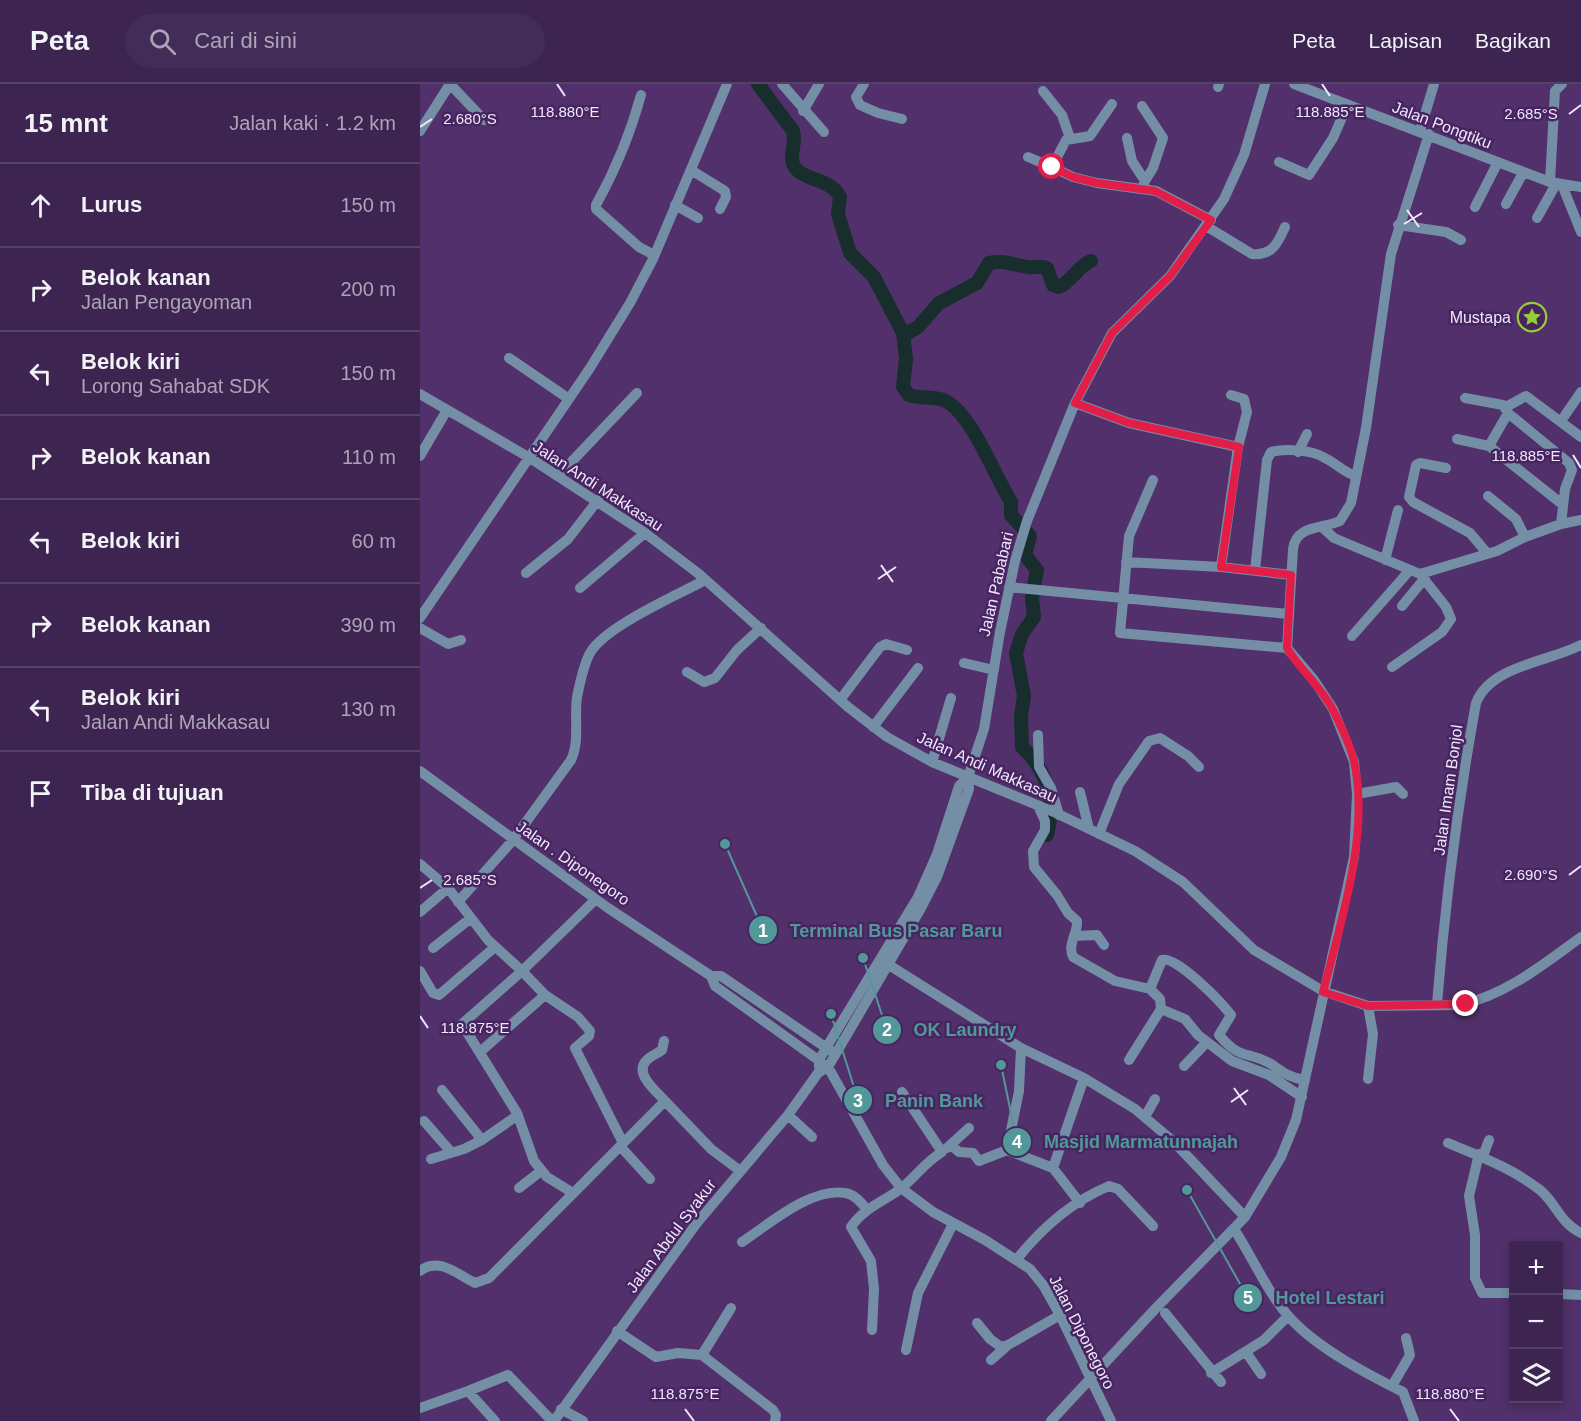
<!DOCTYPE html>
<html lang="id">
<meta charset="utf-8">
<style>
body{margin:0;font-family:Helvetica,sans-serif;background:#442c58;color:#f1f3f6}
.controls{position:absolute;right:18px;bottom:18px;display:grid;overflow:hidden;border-radius:0px;box-shadow:0 3px 9px #0003}
.controls button{width:54px;height:54px;display:grid;place-items:center;padding:0;border:0;border-bottom:2px solid #564168;background:#3d2451;color:#f1f3f6;font:30px sans-serif}
.stop{position:absolute;width:18px;height:18px;margin:-14px;border:4px solid #e11d48;border-radius:50%;background:#fff}
.stop.end{background:#e11d48;border-color:#fff;box-shadow:0 2px 6px #0008}
.list{margin:0;padding:0;list-style:none}
h2{display:flex;justify-content:space-between;align-items:center;height:78px;margin:0;padding:0 24px;font-size:26px}
h2 small{font-size:20px;font-weight:400;color:#ada4b7}
.list li{display:grid;grid-template-columns:39px 1fr auto;gap:18px;align-items:center;box-sizing:border-box;height:84px;padding:0 24px;border-top:2px solid #564168}
.list b{display:block;font-size:22px;white-space:nowrap}
.list p{margin:0;font-size:20px;white-space:nowrap;color:#ada4b7}
.list em{font-size:20px;font-style:normal;color:#ada4b7}
.icon{flex:none;width:33px;height:33px;fill:none;stroke:currentColor;stroke-width:2;stroke-linecap:round;stroke-linejoin:round}
.map{position:relative;flex:none;width:1161px;height:1337px;overflow:hidden}
header{display:flex;align-items:center;gap:36px;box-sizing:border-box;height:84px;padding:0 30px;background:#3d2451;border-bottom:2px solid #564168}
header strong{font-size:28px}
nav{display:flex;gap:33px;margin-inline-start:auto;font-size:21px}
.search{width:420px;height:54px;background:#442c58;display:flex;align-items:center;gap:15px;box-sizing:border-box;padding:0 21px;border-radius:33px;color:#ada4b7;font-size:22px}
main{display:flex}
aside{flex:1;background:#3d2451}
.map>svg:first-child{display:block}
.lines{fill:none;stroke-linecap:round;stroke-linejoin:round}
.river{stroke:#182e2c;stroke-width:14}
.minor{stroke:#748ea6;stroke-width:10}
.route{stroke:#e11d48;stroke-width:8}
.ticks{fill:none;stroke:#f1e6fc;stroke-width:2}
.labels{text-anchor:middle;dominant-baseline:central;stroke-width:5;stroke-linejoin:round;paint-order:stroke}
.street-label{font-size:16px;fill:#f1e6fc;stroke:#462560}
.poi-label{font-size:16px;fill:#f1e6fc;stroke:#462560;text-anchor:end}
.ticks-label{font-size:15px;text-anchor:middle;fill:#f1e6fc;stroke:#462560;stroke-width:5;stroke-linejoin:round;paint-order:stroke}
.leader{fill:none;stroke:#539899;stroke-width:2}
.callout-dot{fill:#539899;stroke:#462560;stroke-width:2}
.mark-label{font-size:18px;text-anchor:middle;font-weight:bold;fill:#fff}
.callout-label{font-size:18px;text-anchor:middle;font-weight:bold;fill:#539899;stroke:#462560;stroke-width:5;stroke-linejoin:round;paint-order:stroke}
</style>
<header>
<strong>Peta</strong>
<div class="search"><svg class="icon" aria-label="search" viewBox="0 0 24 24"><circle cx="10" cy="10" r="6"/><path d="M15 15l6 6"/></svg>Cari di sini</div>
<nav><a>Peta</a><a>Lapisan</a><a>Bagikan</a></nav>
</header>
<main>
<aside>
<h2>15 mnt<small>Jalan kaki · 1.2 km</small></h2>
<ul class="list">
<li><svg class="icon" aria-label="ahead" viewBox="0 0 24 24"><path d="M12 20V5M6 11l6-6 6 6"/></svg><div><b>Lurus</b></div><em>150 m</em></li>
<li><svg class="icon" aria-label="right" viewBox="0 0 24 24"><path d="M7 20v-9h11M14 6l5 5-5 5"/></svg><div><b>Belok kanan</b><p>Jalan Pengayoman</p></div><em>200 m</em></li>
<li><svg class="icon" aria-label="left" viewBox="0 0 24 24"><path d="M17 20v-9H6M10 6l-5 5 5 5"/></svg><div><b>Belok kiri</b><p>Lorong Sahabat SDK</p></div><em>150 m</em></li>
<li><svg class="icon" aria-label="right" viewBox="0 0 24 24"><path d="M7 20v-9h11M14 6l5 5-5 5"/></svg><div><b>Belok kanan</b></div><em>110 m</em></li>
<li><svg class="icon" aria-label="left" viewBox="0 0 24 24"><path d="M17 20v-9H6M10 6l-5 5 5 5"/></svg><div><b>Belok kiri</b></div><em>60 m</em></li>
<li><svg class="icon" aria-label="right" viewBox="0 0 24 24"><path d="M7 20v-9h11M14 6l5 5-5 5"/></svg><div><b>Belok kanan</b></div><em>390 m</em></li>
<li><svg class="icon" aria-label="left" viewBox="0 0 24 24"><path d="M17 20v-9H6M10 6l-5 5 5 5"/></svg><div><b>Belok kiri</b><p>Jalan Andi Makkasau</p></div><em>130 m</em></li>
<li><svg class="icon" aria-label="arrive" viewBox="0 0 24 24"><path d="M6 21V4h12l-3 4 3 4H6"/></svg><div><b>Tiba di tujuan</b></div></li>
</ul>
</aside>
<div class="map">
<svg width="1161" height="1337" viewBox="0 0 1161 1337">
<rect width="100%" height="100%" fill="#51306c"/>
<g class="lines">
<path class="river" d="M 338,0 L 373,47 C 377,59 369,69 373,80 C 381,98 409,92 420,113 L 418,130 L 430,169 L 454,193 L 483,249 L 486,275 L 483,303 L 489,311 C 500,315 516,312 526,317 C 553,332 574,391 591,418 L 591,431 L 610,452 L 605,471 L 617,486 L 612,514 L 614,533 L 602,550 L 596,569 L 604,612 L 601,632 L 602,663 C 627,686 636,718 627,751
M 483,249 L 488,249 L 498,243 L 519,219 L 557,199 L 569,179 C 585,176 593,181 608,183 C 615,184 619,181 627,184 L 633,201 L 639,203 C 653,196 658,182 671,177"/>
<path class="minor" d="M 30,0 L 64,36
M 362,0 L 404,48
M 444,0 L 436,13 L 440,21 L 458,29 L 482,35
M 874,0 L 1130,98 L 1161,103
M 798,3 L 799,0
M 623,7 L 642,31 L 650,54
M 221,11 C 210,51 196,85 176,121 L 176,125 L 219,163 L 234,171
M 692,20 L 670,52 L 646,56 L 632,83 L 653,93 L 677,99 L 736,107 L 791,136
M 722,22 L 743,54 L 733,84 L 725,97
M 383,27 L 399,0
M 0,47 L 30,0
M 1000,47 L 1014,0
M 707,54 L 712,77 L 725,97 L 723,102
M 608,73 L 632,83
M 859,78 L 889,91 L 913,54 L 927,22
M 271,86 L 305,107 L 306,113 L 300,125
M 1130,98 L 1135,7 L 1142,0
M 1142,101 L 1161,148
M 1086,120 L 1103,89
M 255,121 L 278,134
M 1055,123 L 1078,78
M 1117,134 L 1136,100
M 978,141 L 1026,148 L 1041,156
M 786,142 L 832,170 C 852,172 858,159 865,143
M 89,274 L 149,315
M 0,310 L 110,374 L 225,449 L 279,490 L 428,623 L 467,653 L 512,678 L 634,728 L 715,767 L 763,798 L 834,866 L 903,907 L 948,922 L 1040,921 C 1086,911 1124,880 1161,853
M 1045,314 L 1083,321 L 1088,329 L 1149,379 L 1152,386 L 1145,405 L 1141,440 L 1161,436
M 655,319 L 709,339 L 818,363
M 1086,323 L 1106,312 L 1161,353
M 1088,329 L 1069,362 L 1142,420
M 1141,337 L 1161,308
M 1037,355 L 1069,362
M 878,368 L 887,350
M 0,372 L 27,326
M 1026,384 L 1000,379 L 996,381 L 989,413 L 993,418 L 1050,449 L 1067,469
M 138,392 L 217,309
M 733,396 L 709,452 L 700,549 L 867,564
M 1068,412 L 1096,435 L 1105,453 L 1141,440
M 902,443 L 914,454 L 1000,490 L 1077,467 L 1105,453
M 965,476 L 978,426
M 706,478 L 801,483 L 818,363 L 827,328 L 824,315 L 811,311
M 801,483 L 871,491
M 835,486 L 847,376 L 851,368 C 865,364 891,366 903,373 C 916,379 923,388 936,392
M 106,489 L 148,455 L 178,416
M 589,503 L 868,530
M 160,504 L 225,449
M 982,522 L 1005,494
M 0,534 L 170,284 L 210,219 L 233,175 L 307,0
M 0,544 L 28,560 L 41,556
M 932,552 L 990,486
M 544,579 L 574,586
M 972,583 L 1022,548 L 1031,535 L 1026,523 L 1000,490
M 267,588 L 284,598 L 295,594 L 317,566 L 341,544
M 420,616 L 460,563 L 466,560 L 487,566
M 453,643 L 498,584
M 618,651 L 619,683 L 631,704 L 639,731
M 512,678 L 531,614
M 0,687 L 188,824 L 291,892
M 660,708 L 669,745
M 937,710 L 976,703 L 983,710
M 618,722 L 625,737 L 625,746 L 613,767 L 614,783 L 637,811 L 648,829 L 657,837 C 658,850 647,860 653,873 L 695,897 L 730,905 L 740,915 L 741,925 L 765,935 L 778,951 L 812,977 L 849,991 L 882,1013
M 679,750 L 699,700 L 729,657 L 740,654 L 768,672 L 779,683
M 0,780 L 28,804
M 38,818 L 93,756 L 151,676 C 160,657 154,634 157,613 C 160,599 163,582 170,569 C 186,542 256,512 285,496
M 0,828 L 28,804 L 68,856 L 102,887 L 176,815
M 654,852 L 677,851 L 684,861
M 13,864 L 51,834
M 461,876 L 601,964 L 664,994 L 715,1025 L 754,1058 L 825,1133
M 0,887 L 13,909 L 19,911 L 75,863
M 291,892 L 295,902 L 408,983 L 463,1081 L 481,1104 L 513,1128 L 565,1156 L 610,1185 L 623,1201 L 640,1231 L 691,1337
M 291,892 L 301,892 L 411,967
M 730,905 L 742,876 C 756,871 801,918 811,931 L 799,951 C 822,978 827,966 851,980 C 863,988 870,994 885,996
M 125,911 L 102,887 L 42,940 L 97,1029 L 114,1077 L 127,1093 L 153,1109
M 1017,920 C 1025,819 1038,718 1056,619 C 1071,581 1129,578 1161,561
M 244,957 L 242,966 C 237,970 230,972 226,977 C 214,990 237,1008 245,1017
M 601,964 L 599,1007 L 587,1066 L 633,1084 L 660,1119
M 60,968 L 125,911 L 158,933 L 170,947 L 169,952 L 155,964 L 203,1059
M 709,976 L 741,925
M 764,982 L 787,958
M 399,983 L 399,976 L 406,964 L 498,813 L 517,770 L 539,702 L 548,693
M 948,995 L 953,950 L 948,922
M 22,1006 L 62,1056 L 98,1031
M 368,1031 L 392,1053
M 725,1033 L 735,1015
M 4,1037 L 31,1068
M 1028,1059 C 1059,1072 1092,1084 1120,1106 C 1136,1119 1140,1139 1161,1149
M 531,1061 L 539,1068 L 553,1069 L 559,1077 L 587,1066
M 200,1062 L 230,1095
M 527,1064 L 549,1044
M 1059,1070 L 1049,1112 L 1055,1151 L 1055,1194 L 1062,1209 L 1094,1209
M 1063,1072 L 1069,1056
M 11,1075 L 44,1065 L 62,1056
M 633,1084 L 664,994
M 99,1104 L 121,1087
M 814,1145 C 833,1174 848,1210 871,1235 C 899,1265 947,1290 983,1308 L 994,1337
M 322,1158 C 348,1141 391,1103 425,1109 C 434,1110 442,1119 447,1126
M 597,1175 C 621,1145 653,1117 689,1102 L 698,1105 L 733,1142
M 0,1187 C 19,1172 38,1191 55,1199 L 69,1194 L 245,1017 L 291,1065 L 319,1086
M 1138,1210 L 1161,1211
M 745,1229 L 801,1298
M 557,1239 L 570,1255 L 581,1263 L 588,1261
M 452,1246 L 454,1205 L 451,1177 L 431,1143 C 443,1125 462,1118 479,1106 C 495,1094 505,1078 522,1068 L 482,1008
M 197,1247 L 236,1273 L 258,1269 L 282,1271 L 353,1326 L 356,1331 L 355,1337
M 486,1266 L 498,1209 L 533,1140
M 826,1268 L 841,1290
M 282,1271 L 311,1224
M 571,1276 L 588,1261 L 640,1231
M 791,1289 L 844,1256 L 868,1232
M 972,1302 L 990,1271 L 986,1254
M 48,1307 L 88,1291 L 132,1337
M 0,1324 L 48,1307 L 75,1337
M 141,1325 L 163,1337
M 134,1337 L 276,1140 L 368,1031 L 398,989 L 408,983 L 500,826 L 517,793 L 549,705 L 548,693 L 564,645 L 580,548 L 595,477 L 607,437 L 655,319 L 692,249 L 750,192 L 804,115 L 824,71 L 845,0
M 631,1337 L 737,1223 L 825,1133 L 861,1073 L 876,1036 L 934,773 L 937,710 L 934,678 L 913,625 L 894,596 L 867,564 L 873,465 C 876,441 902,445 920,437 L 931,419 L 946,344 L 971,170 L 1009,50"/>
</g>
<g class="lines">
<path class="route" d="M 632,83 L 653,93 L 677,99 L 735,107 L 791,136 L 750,192 L 692,249 L 655,319 L 709,339 L 819,363 L 801,483 L 871,491 L 867,564 C 880,586 901,602 913,626 C 921,642 930,660 934,677 C 950,749 921,838 903,908 L 948,922 L 1046,920"/>
</g>
<path class="ticks" d="M 137,0 L 145,12M 902,0 L 910,12M 1149,30 L 1161,21M 0,43 L 12,35M 987,126 L 999,143M 984,140 L 1002,129M 1153,371 L 1161,384M 461,481 L 473,498M 458,495 L 476,483M 1149,791 L 1161,782M 0,804 L 12,796M 0,932 L 8,944M 814,1004 L 826,1021M 811,1018 L 828,1006M 265,1325 L 274,1337M 1030,1325 L 1039,1337"/>
<defs>
<g id="sight-ring" transform="scale(1.5)"><circle r="9.5" fill="#462560" stroke="#96cc39" stroke-width="1.5"/><path d="M0-6L1.8-2.2L6-1.7L2.9 1.2L3.7 5.4L0 3.3L-3.7 5.4L-2.9 1.2L-6-1.7L-1.8-2.2Z" fill="#96cc39"/></g>
</defs>
<g fill-rule="evenodd">
<use href="#sight-ring" x="1112" y="233"/>
</g>
<g class="labels">
<g class="street-label">
<text transform="translate(1022 41) rotate(21)">Jalan Pongtiku</text>
<text transform="translate(178 402) rotate(33)">Jalan Andi Makkasau</text>
<text transform="translate(576 500) rotate(-77)">Jalan Pababari</text>
<text transform="translate(567 683) rotate(24)">Jalan Andi Makkasau</text>
<text transform="translate(1028 706) rotate(-82)">Jalan Imam Bonjol</text>
<text transform="translate(153 779) rotate(35)">Jalan . Diponegoro</text>
<text transform="translate(251 1152) rotate(-53)">Jalan Abdul Syakur</text>
<text transform="translate(662 1248) rotate(63)">Jalan Diponegoro</text>
</g>
<g class="poi-label">
<text x="1091" y="233">Mustapa</text>
</g>
</g>
<g class="ticks-label">
<text x="145" y="33">118.880°E</text>
<text x="910" y="33">118.885°E</text>
<text x="1111" y="35">2.685°S</text>
<text x="50" y="40">2.680°S</text>
<text x="1106" y="377">118.885°E</text>
<text x="1111" y="796">2.690°S</text>
<text x="50" y="801">2.685°S</text>
<text x="55" y="949">118.875°E</text>
<text x="265" y="1315">118.875°E</text>
<text x="1030" y="1315">118.880°E</text>
</g>
<path class="leader" d="M305 760L343 846M443 874L467 946M411 930L438 1016M581 981L597 1058M767 1106L828 1214"/>
<g class="callout-dot">
<circle cx="305" cy="760" r="6"/>
<circle cx="443" cy="874" r="6"/>
<circle cx="411" cy="930" r="6"/>
<circle cx="581" cy="981" r="6"/>
<circle cx="767" cy="1106" r="6"/>
<circle cx="343" cy="846" r="15"/>
<circle cx="467" cy="946" r="15"/>
<circle cx="438" cy="1016" r="15"/>
<circle cx="597" cy="1058" r="15"/>
<circle cx="828" cy="1214" r="15"/>
</g>
<g class="mark-label">
<text x="343" y="853">1</text>
<text x="467" y="952">2</text>
<text x="438" y="1023">3</text>
<text x="597" y="1064">4</text>
<text x="828" y="1220">5</text>
</g>
<g class="callout-label">
<text x="476" y="853">Terminal Bus Pasar Baru</text>
<text x="545" y="952">OK Laundry</text>
<text x="514" y="1023">Panin Bank</text>
<text x="721" y="1064">Masjid Marmatunnajah</text>
<text x="910" y="1220">Hotel Lestari</text>
</g>
</svg>
<div class="controls">
<button>+</button>
<button>−</button>
<button><svg class="icon" aria-label="layers" viewBox="0 0 24 24"><path d="M12 4l9 5-9 5-9-5zM3 14l9 5 9-5"/></svg></button>
</div>
<div class="stop" style="left:632px;top:83px"></div>
<div class="stop end" style="left:1046px;top:920px"></div>
</div>
</main>
